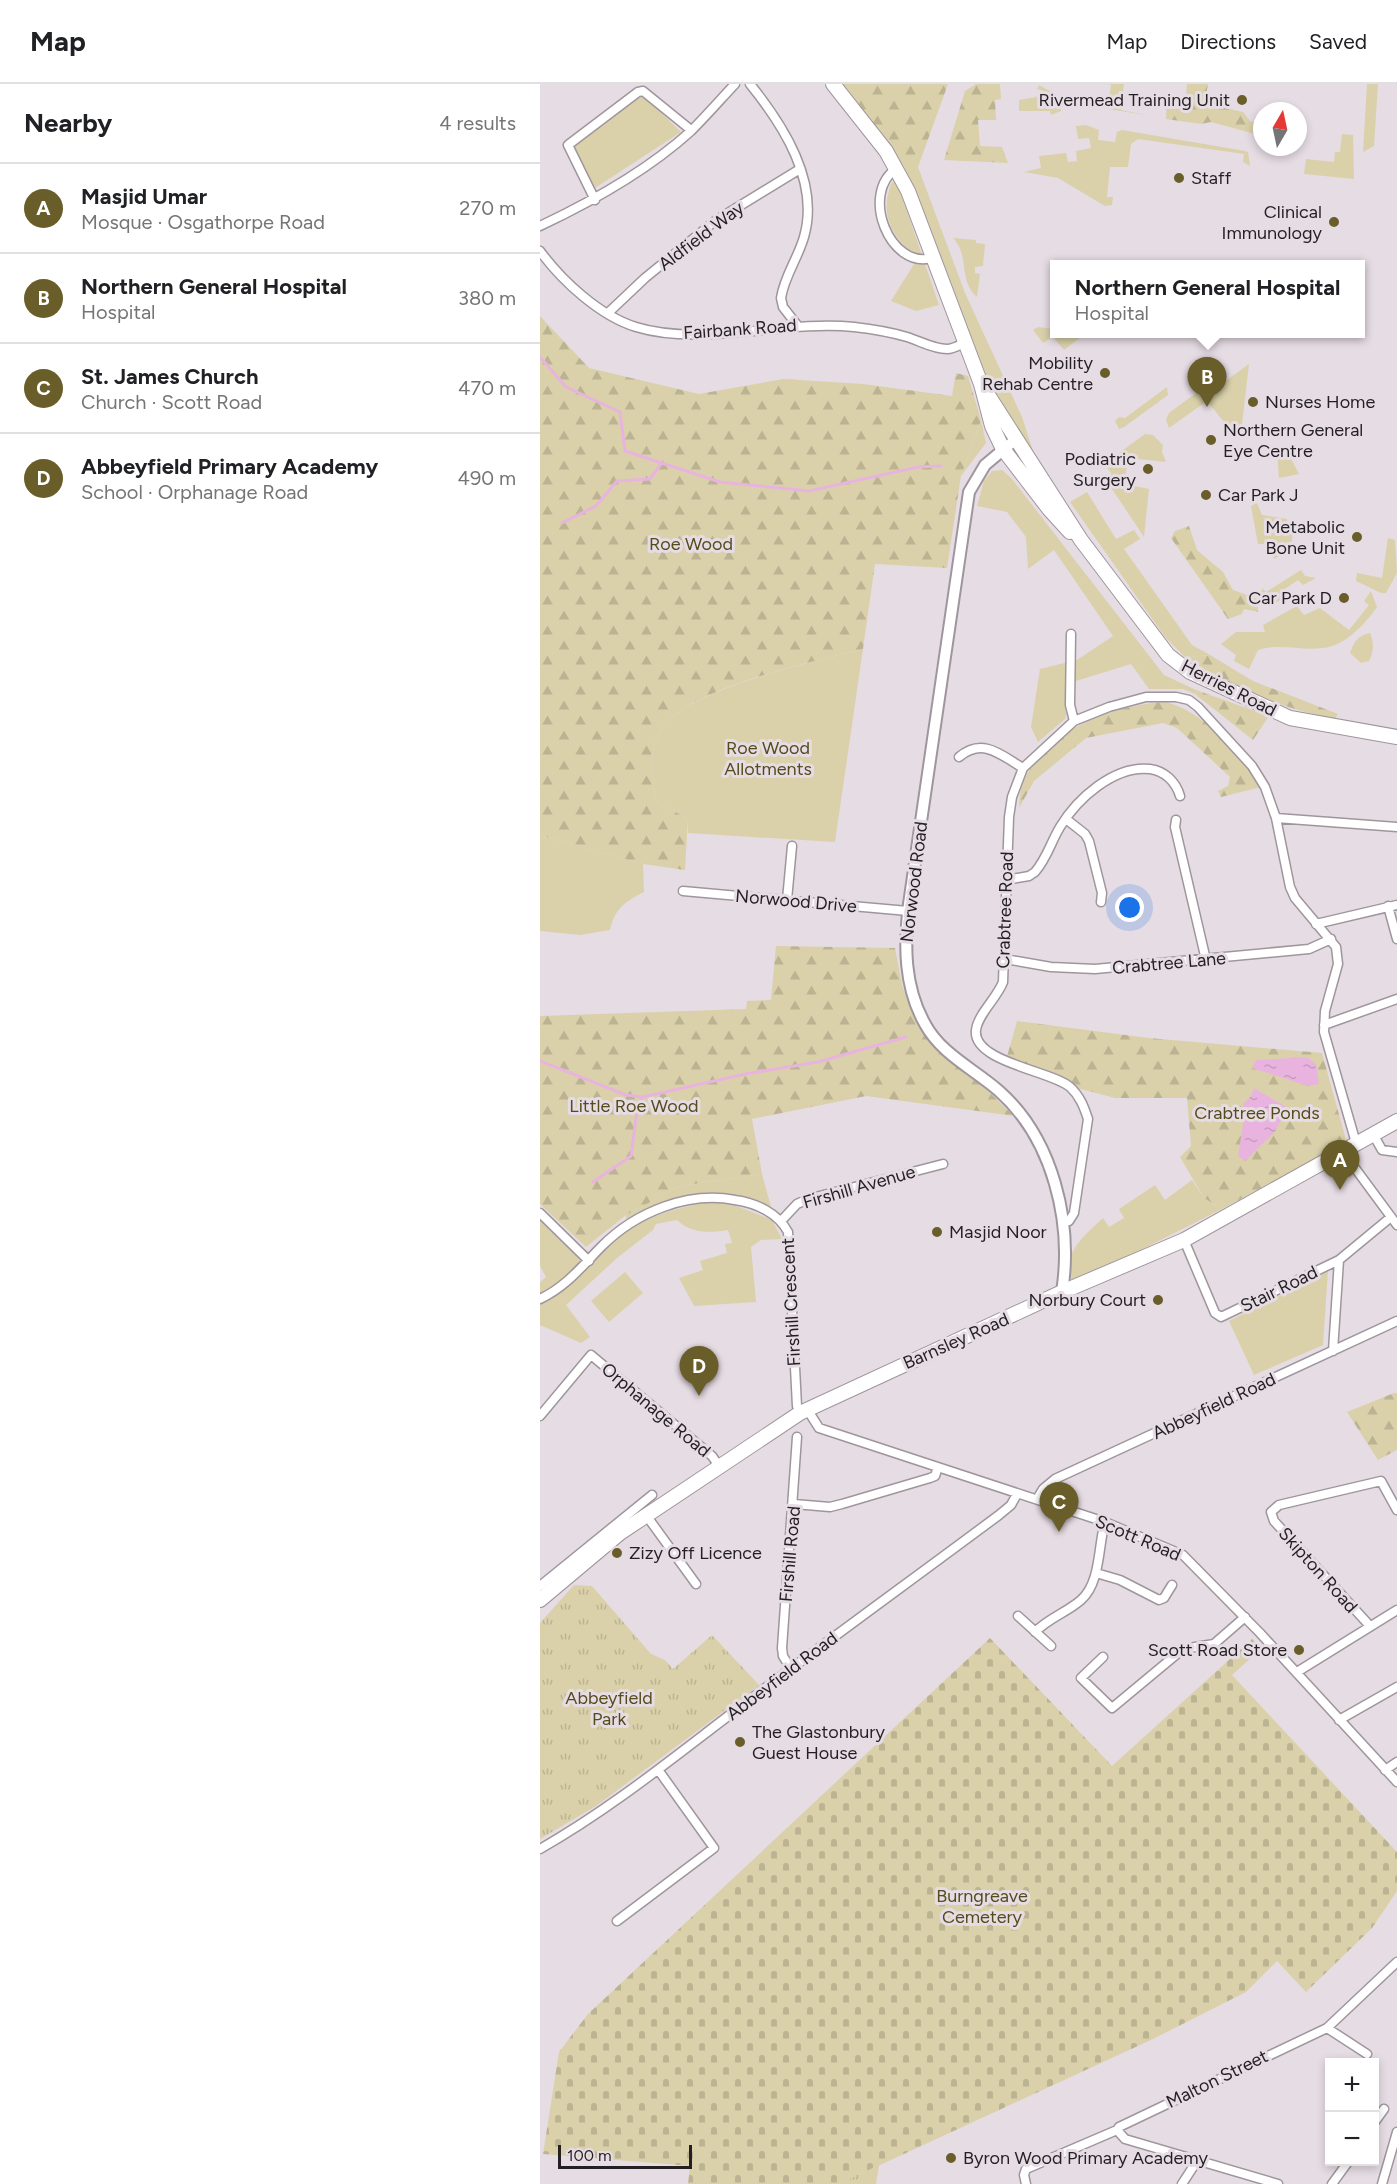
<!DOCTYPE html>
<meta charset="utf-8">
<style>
body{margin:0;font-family:Figtree,sans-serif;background:#f2f2f2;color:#202124}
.controls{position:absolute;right:18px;bottom:18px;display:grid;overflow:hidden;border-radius:0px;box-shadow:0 3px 9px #0003}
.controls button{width:54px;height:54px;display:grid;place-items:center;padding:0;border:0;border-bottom:2px solid #e0e0e0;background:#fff;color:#202124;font:30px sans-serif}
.compass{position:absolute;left:713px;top:18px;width:54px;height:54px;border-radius:50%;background:#fff;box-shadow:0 3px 9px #0003;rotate:9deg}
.scale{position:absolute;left:18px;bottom:15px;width:134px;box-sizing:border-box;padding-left:6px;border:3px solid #231f22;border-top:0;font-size:16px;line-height:21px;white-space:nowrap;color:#231f22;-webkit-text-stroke:4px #e6dce4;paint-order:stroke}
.you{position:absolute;left:590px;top:824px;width:21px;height:21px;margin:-15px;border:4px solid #fff;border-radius:50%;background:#1a73e8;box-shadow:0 0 0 9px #1a73e833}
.badge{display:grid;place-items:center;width:39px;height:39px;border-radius:50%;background:#695d29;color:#fff;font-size:20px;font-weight:700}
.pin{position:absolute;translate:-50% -50px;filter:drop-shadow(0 2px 3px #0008)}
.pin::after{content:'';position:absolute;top:32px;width:21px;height:18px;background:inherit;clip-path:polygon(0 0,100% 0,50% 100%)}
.popup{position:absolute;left:510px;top:176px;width:315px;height:78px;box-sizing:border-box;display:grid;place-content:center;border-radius:0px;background:#fff;filter:drop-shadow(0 2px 4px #0005);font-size:20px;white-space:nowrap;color:#757577}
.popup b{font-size:22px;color:#202124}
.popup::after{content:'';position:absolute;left:50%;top:100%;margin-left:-12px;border:12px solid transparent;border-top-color:#fff}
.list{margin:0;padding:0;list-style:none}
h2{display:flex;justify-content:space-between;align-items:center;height:78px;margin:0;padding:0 24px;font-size:26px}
h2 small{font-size:20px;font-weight:400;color:#757577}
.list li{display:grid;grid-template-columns:39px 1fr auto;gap:18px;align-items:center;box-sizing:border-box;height:90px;padding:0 24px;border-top:2px solid #e0e0e0}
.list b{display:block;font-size:22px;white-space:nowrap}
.list p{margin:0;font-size:20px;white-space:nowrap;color:#757577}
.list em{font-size:20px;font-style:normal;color:#757577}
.map{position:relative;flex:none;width:857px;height:2100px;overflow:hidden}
header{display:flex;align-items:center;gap:36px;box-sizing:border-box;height:84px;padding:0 30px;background:#fff;border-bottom:2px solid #e0e0e0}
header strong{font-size:28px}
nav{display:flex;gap:33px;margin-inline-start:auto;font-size:21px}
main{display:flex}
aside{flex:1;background:#fff}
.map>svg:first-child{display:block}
.green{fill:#dad1aa}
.forest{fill:url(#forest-firs)}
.cemetery{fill:url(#cemetery-stones)}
.park{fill:url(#park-tufts)}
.water{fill:url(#water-ripples)}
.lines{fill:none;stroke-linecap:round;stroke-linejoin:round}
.stream{stroke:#e8b4df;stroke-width:3}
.minor-casing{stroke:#9f969d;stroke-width:11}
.tertiary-casing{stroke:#9f969d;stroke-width:14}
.primary-casing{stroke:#9f969d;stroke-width:16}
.minor{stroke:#fff;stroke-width:8}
.tertiary{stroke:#fff;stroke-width:10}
.primary{stroke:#fff;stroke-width:14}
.poi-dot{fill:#695d29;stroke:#e6dce4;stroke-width:2}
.labels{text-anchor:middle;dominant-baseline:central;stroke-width:6;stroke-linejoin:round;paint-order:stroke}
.poi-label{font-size:18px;fill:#231f22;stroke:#e6dce4;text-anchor:end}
.street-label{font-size:18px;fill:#231f22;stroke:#e6dce4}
.park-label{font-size:18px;fill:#564b1b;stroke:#e6dce4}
</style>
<header>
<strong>Map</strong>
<nav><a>Map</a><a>Directions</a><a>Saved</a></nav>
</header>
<main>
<aside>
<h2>Nearby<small>4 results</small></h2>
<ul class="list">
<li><span class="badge">A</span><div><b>Masjid Umar</b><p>Mosque · Osgathorpe Road</p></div><em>270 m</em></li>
<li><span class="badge">B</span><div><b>Northern General Hospital</b><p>Hospital</p></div><em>380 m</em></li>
<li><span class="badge">C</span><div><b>St. James Church</b><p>Church · Scott Road</p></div><em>470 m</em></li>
<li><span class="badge">D</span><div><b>Abbeyfield Primary Academy</b><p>School · Orphanage Road</p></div><em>490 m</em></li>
</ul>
</aside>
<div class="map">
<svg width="857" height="2100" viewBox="0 0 857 2100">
<defs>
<pattern id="forest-firs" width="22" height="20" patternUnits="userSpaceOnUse" patternTransform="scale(1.5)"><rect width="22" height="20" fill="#dad1aa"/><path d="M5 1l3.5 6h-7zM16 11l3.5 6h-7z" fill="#bbb392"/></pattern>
<pattern id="cemetery-stones" width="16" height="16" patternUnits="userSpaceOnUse" patternTransform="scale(1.5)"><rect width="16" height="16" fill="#dad1aa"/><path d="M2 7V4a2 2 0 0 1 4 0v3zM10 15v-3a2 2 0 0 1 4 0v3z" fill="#bbb392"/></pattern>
<pattern id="park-tufts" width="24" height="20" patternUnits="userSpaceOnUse" patternTransform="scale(1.5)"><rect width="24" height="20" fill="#dad1aa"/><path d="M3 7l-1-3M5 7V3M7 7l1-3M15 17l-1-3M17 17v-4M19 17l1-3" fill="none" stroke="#bbb392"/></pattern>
<pattern id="water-ripples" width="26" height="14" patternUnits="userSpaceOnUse" patternTransform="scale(1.5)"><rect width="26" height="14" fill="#e8b4df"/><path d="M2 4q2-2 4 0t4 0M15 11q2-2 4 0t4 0" fill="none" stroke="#c79abf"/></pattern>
</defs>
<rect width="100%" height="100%" fill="#e6dce4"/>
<path class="green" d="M 568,0 L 584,0 L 581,26 L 611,32 L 544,21 L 541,11 L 569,14 L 571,1 Z
M 827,0 L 838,0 L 834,62 L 823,68 Z
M 499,1 L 521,13 L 521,27 L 511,31 L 510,27 L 479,27 L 479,16 L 502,12 L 504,7 L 497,5 Z
M 99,11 L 104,12 L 141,48 L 52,106 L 34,62 Z
M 546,41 L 559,46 L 558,56 L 575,58 L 577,48 L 582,46 L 705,67 L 708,68 L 710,82 L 703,78 L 704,70 L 598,55 L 591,60 L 588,83 L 570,83 L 567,113 L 573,113 L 572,121 L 565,122 L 518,94 L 484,88 L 501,84 L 499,72 L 526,69 L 528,78 L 537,77 L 536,67 L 551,64 L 549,54 L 538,55 L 536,42 Z
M 802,50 L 813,51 L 814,95 L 764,90 L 766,75 L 794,78 L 795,68 L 800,68 Z
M 364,83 L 378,83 L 425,209 L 482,333 L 497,379 L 469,337 L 439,280 Z
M 356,95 L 399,221 L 376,227 L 351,217 L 374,180 L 374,171 C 354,154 341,133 349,107 C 350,101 351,99 356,95 Z
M 413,154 L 436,156 L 436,159 L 445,160 L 443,182 L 435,183 L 435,189 L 440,190 L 437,213 C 418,197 430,171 413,154 Z
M 498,243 L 514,245 L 514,250 L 545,250 L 524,266 L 513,253 L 503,259 L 493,246 Z
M 709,280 L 701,349 L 696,351 L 687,337 L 684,338 L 667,317 L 629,344 L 626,336 L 629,329 L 671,298 L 676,304 Z
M 627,303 L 628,311 L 584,343 L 579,345 L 575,337 L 579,333 L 585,334 Z
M 441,336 L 446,359 L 421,392 Z
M 605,350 L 613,351 L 623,361 L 622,368 L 626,378 L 588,374 L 584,400 L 609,405 L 604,453 L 570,402 L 571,389 L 564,380 Z
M 737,367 L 747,367 L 759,390 L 739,394 Z
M 462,386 L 472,395 L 624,591 L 656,606 L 655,610 L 643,605 L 609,605 L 591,580 L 536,597 L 525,635 L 498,658 L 491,643 L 500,585 L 537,576 L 573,552 L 514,466 L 488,485 L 486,453 L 467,428 L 437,422 L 444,397 L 452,387 Z
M 547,408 L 576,455 L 594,446 L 600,455 L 584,465 L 652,561 L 670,571 L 645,573 L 625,553 L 530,418 Z
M 717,419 L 722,431 L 747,435 L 746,445 L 753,447 L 751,464 L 734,475 L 732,460 L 718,460 L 711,422 Z
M 848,454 L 855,456 L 857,489 L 846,509 L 841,509 L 816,497 L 817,489 L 842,494 Z
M 761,486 L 765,492 L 776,494 L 763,501 L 758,496 L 742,507 L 745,513 L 732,521 L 721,512 L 722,504 L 726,508 Z
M 831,507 L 837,523 C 825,540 805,562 783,564 C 760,567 741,559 718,566 L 709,585 L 694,577 L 696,571 L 681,560 L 696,548 L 725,548 L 723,541 L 757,522 L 764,531 L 780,524 L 809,546 L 829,521 L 824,517 Z
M 830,549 C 834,557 834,568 829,577 L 821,579 L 810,569 C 814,558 818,551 830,549 Z
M 323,565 L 295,758 L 148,749 L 148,735 L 116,717 C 113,693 107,668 121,646 C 147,604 274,578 323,565 Z
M 0,751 L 103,780 L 104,808 C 85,818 75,824 70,846 L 40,851 L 0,847 Z
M 222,1090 L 231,1123 C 173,1097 141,1109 86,1135 L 86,1131 L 140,1102 Z
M 652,1096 L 664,1114 L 682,1125 L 537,1198 L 532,1197 C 521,1169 545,1151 563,1134 L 569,1143 L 584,1134 L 579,1125 L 615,1101 L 625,1116 Z
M 163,1119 L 189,1119 L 232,1136 L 242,1155 L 221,1156 L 211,1163 L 216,1218 L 154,1222 L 139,1194 L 163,1186 L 160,1177 L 187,1169 L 185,1160 L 192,1159 L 188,1146 C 171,1149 151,1150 137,1136 L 116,1140 L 113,1146 L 77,1174 L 26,1221 L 50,1253 L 41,1259 L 0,1241 L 0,1220 C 29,1208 45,1184 66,1162 C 93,1137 128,1126 163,1119 Z
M 0,1136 L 29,1162 L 40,1176 C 35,1193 14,1201 0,1209 L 0,1198 L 6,1193 L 0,1182 Z
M 788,1187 L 783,1261 L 714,1291 L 689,1237 Z
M 85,1188 L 103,1209 L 69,1238 L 51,1217 Z"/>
<path class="forest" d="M 301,0 L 408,0 L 378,83 L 364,83 Z
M 436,0 L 460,0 L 461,15 L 455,16 L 456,36 L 438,36 L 440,62 L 462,63 L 468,79 L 404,76 L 425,7 Z
M 647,0 L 668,0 L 666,11 L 681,14 L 681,23 L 703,28 L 710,37 L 719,40 L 715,50 L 671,38 L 661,40 L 626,35 L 627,11 L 637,15 L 638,24 L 650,23 L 646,11 Z
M 0,232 L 49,284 L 159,310 L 243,295 L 323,300 L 412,312 L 416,289 L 428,292 L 441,336 L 421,392 L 407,484 L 335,480 L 323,565 C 274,578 148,603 121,646 C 107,668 113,693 116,717 L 148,735 L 145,786 L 103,780 L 0,751 Z
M 649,442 L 657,466 L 683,488 L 693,506 L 718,515 L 718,528 L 704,525 L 702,530 L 688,535 L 631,454 L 635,447 Z
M 670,571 L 713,597 L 798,630 L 795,635 C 743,625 689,603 645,573 Z
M 656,606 L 729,632 L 713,656 L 655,610 Z
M 624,618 C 662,625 702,670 721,703 L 681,713 L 678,707 L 688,702 L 690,693 L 637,644 L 623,639 L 546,654 L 494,697 L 479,724 C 479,656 567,621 624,618 Z
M 236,862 L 355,864 L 362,901 L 373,931 L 393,962 L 442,1001 L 474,1032 L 326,1012 L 212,1035 L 222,1090 L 140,1102 L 86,1131 L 46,1163 L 0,1120 L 0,932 L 206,925 L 207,917 L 231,916 Z
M 477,937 L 609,954 L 782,969 L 805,1052 L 805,1059 L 682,1125 L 664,1114 L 640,1073 L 651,1062 L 647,1014 L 575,1014 L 529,1002 L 466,976 Z
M 854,1309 L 857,1309 L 857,1366 L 838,1376 L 807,1328 Z"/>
<path class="cemetery" d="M 450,1554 L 572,1682 L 712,1555 L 721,1565 L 692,1591 L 857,1768 L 857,1807 L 832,1844 L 766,1908 L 737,1877 L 706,1908 L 613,1955 L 299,2100 L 148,2100 L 150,2082 L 3,2070 L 19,1968 L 48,1930 Z"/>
<path class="park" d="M 34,1501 L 52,1502 L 111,1570 L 125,1576 L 133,1585 L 172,1551 L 219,1601 L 56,1722 L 0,1755 L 0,1539 Z
M 339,2081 L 336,2100 L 299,2100 Z"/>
<path class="water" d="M 767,973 L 776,980 L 779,1000 L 768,1002 L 712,984 L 716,976 Z
M 714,1004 L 748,1024 L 734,1049 L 705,1077 L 698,1072 L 703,1041 L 703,1020 L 711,1012 Z"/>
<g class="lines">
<path class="stream" d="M 0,273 L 26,303 L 80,328 L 85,367 L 180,398 L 269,407 L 378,383 L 401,382
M 22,439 L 56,422 L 77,397 L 110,395 L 121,380
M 0,977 L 86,1011 L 103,1013 L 205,990 L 278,978 L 366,953
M 53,1098 L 91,1072 L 98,1020 L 103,1013"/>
<g class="minor-casing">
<path id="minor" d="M 210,0 C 243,41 280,98 264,153 C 258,174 244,193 241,214 L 243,223 L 257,241
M 357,84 C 319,109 350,186 392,174
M 55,116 L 28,61 L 98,8 L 103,7 L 151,46
M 0,142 C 53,117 107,87 151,47 C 166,32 180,16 195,0
M 0,167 C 22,197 60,232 96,243 C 161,263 244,236 314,243 C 332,245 350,248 367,253 C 380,257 393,265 407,265 C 413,265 418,262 424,259
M 68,229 L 105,194 L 175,137 L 260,85
M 531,550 L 530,621 L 534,637
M 419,673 C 443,653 461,671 483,684
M 736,734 L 857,743
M 526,735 L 545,750 L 549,757 L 562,809 L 561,818
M 636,736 L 635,743 L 666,876
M 466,796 L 489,792 L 495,788 C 507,774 511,758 520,743 C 537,715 574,681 610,685 C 625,687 636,698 640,712
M 143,807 L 368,827
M 247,816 L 252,762
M 848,822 L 857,855
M 776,840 L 857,821
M 465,875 L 511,883 L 555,885 L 769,865 L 791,855
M 784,941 L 857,915
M 833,1050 L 842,1066 L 857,1068
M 812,1080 L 857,1141
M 0,1129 L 49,1177
M 241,1137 L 257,1120 L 268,1115 L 403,1080
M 523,1138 L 529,1137 L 534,1129 L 548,1035 C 544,1023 540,1012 530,1003 C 512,987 432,978 436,946 C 438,930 457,914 463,898 L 469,733 L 472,713 L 483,684 L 534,637 L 569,623 L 606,613 L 636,613 L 649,616 L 658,623 L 712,682 L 725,703 L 736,734 L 750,803 L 755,814 L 796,863 L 798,880 L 785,927 L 784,948 L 816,1059
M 644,1156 L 675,1229 L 681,1233 L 799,1176
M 0,1215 C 27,1202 42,1182 62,1162 C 96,1128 148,1107 195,1116 C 216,1119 238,1129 248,1148 L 257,1322 L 260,1329
M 793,1267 L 799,1176 L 851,1133
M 267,1325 L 279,1344 L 565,1438 L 643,1471 L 720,1549 L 857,1698
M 0,1332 L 51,1271 L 172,1372 L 179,1382
M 497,1415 L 503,1405 L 515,1395 L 857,1237
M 254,1420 L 290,1423 L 302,1420 L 390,1394 L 395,1392 L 398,1383
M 106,1431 L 156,1500
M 556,1489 L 580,1496 L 619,1516 L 624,1514 L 632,1501
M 0,1502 L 112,1411
M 478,1532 L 511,1562
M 830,1542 L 734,1437 L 731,1428 L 739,1421 L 841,1397 L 857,1426
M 495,1548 C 510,1533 526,1529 541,1516 C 561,1499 558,1461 565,1438
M 563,1573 L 541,1594 L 572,1624 L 643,1565 L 674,1560 L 705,1533
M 251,1585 L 243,1572 L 242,1564 L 257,1353
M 757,1588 L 857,1526
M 799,1636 L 857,1603
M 845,1686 L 857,1678
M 0,1765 C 72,1724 134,1673 200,1623 C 286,1558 373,1495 459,1431 L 471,1421 L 477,1410
M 77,1837 L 174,1764 L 119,1687
M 787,1944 L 827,1970
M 834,2039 L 844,2025
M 577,2046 L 585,2055 L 738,2100
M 486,2100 L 484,2091 L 486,2085 L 577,2046 L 579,2043 L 787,1944 L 857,1878
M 642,2100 L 657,2077
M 792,2100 L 808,2078
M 842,2100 L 857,2048"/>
</g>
<g class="tertiary-casing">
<path id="tertiary" d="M 476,355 L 445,381 L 429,408 L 369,820 C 364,861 364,903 385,940 C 401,970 434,985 459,1007 C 513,1055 533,1138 522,1208"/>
</g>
<g class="primary-casing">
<path id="primary" d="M 293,0 L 346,67 L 368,107 L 441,300 L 452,342 L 463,365 L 509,425 L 530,448
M 441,300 L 541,456 L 628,571 L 650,588 L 750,634 L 857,653
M 0,1516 L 80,1449 L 260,1329 L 522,1208 L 644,1156 L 857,1037"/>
</g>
<use href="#minor" class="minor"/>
<use href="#tertiary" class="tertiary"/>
<use href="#primary" class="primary"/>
</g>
<g class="poi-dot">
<circle cx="702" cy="16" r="6"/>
<circle cx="639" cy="94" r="6"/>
<circle cx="794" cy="138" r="6"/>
<circle cx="565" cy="289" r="6"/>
<circle cx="713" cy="318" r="6"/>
<circle cx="671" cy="356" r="6"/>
<circle cx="608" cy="385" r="6"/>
<circle cx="666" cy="411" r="6"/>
<circle cx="817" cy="453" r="6"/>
<circle cx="804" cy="514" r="6"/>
<circle cx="397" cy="1148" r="6"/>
<circle cx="618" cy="1216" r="6"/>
<circle cx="77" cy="1469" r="6"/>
<circle cx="759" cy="1566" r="6"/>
<circle cx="200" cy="1658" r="6"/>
<circle cx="411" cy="2074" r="6"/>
</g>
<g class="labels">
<g class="poi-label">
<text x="690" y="16">Rivermead Training Unit</text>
<text x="651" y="94" text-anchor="start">Staff</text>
<text x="782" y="128">Clinical<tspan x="782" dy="21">Immunology</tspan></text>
<text x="553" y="279">Mobility<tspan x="553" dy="21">Rehab Centre</tspan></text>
<text x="725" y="318" text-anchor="start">Nurses Home</text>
<text x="683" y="346" text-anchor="start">Northern General<tspan x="683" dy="21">Eye Centre</tspan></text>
<text x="596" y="375">Podiatric<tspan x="596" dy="21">Surgery</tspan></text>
<text x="678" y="411" text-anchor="start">Car Park J</text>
<text x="805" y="443">Metabolic<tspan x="805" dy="21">Bone Unit</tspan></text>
<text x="792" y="514">Car Park D</text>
<text x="409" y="1148" text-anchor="start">Masjid Noor</text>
<text x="606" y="1216">Norbury Court</text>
<text x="89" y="1469" text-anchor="start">Zizy Off Licence</text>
<text x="747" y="1566">Scott Road Store</text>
<text x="212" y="1648" text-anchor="start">The Glastonbury<tspan x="212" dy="21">Guest House</tspan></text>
<text x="423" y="2074" text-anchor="start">Byron Wood Primary Academy</text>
</g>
<g class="street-label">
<text transform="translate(161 152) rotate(-37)">Aldfield Way</text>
<text transform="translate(200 245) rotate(-4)">Fairbank Road</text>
<text transform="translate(689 604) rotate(27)">Herries Road</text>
<text transform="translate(374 798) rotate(-83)">Norwood Road</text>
<text transform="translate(256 817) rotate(5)">Norwood Drive</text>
<text transform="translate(465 826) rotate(-88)">Crabtree Road</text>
<text transform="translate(629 879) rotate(-5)">Crabtree Lane</text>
<text transform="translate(319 1103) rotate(-16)">Firshill Avenue</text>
<text transform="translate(739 1205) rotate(-26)">Stair Road</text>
<text transform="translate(251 1218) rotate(-93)">Firshill Crescent</text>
<text transform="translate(416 1257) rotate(-24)">Barnsley Road</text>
<text transform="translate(674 1322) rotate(-25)">Abbeyfield Road</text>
<text transform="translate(116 1326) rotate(40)">Orphanage Road</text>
<text transform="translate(598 1454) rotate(23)">Scott Road</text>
<text transform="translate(250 1470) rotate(-85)">Firshill Road</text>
<text transform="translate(778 1486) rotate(48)">Skipton Road</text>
<text transform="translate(242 1592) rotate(-37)">Abbeyfield Road</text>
<text transform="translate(677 1995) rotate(-26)">Malton Street</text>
</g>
<g class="park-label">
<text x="151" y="460">Roe Wood</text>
<text x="228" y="664">Roe Wood<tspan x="228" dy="21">Allotments</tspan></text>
<text x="94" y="1022">Little Roe Wood</text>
<text x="717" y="1029">Crabtree Ponds</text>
<text x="69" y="1614">Abbeyfield<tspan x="69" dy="21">Park</tspan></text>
<text x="442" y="1812">Burngreave<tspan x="442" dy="21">Cemetery</tspan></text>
</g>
</g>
</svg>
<div class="controls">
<button>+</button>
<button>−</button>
</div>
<svg class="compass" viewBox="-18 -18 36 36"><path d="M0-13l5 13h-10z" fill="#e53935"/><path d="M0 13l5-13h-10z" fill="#757577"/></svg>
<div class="scale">100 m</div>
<div class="you"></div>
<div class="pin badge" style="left:800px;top:1106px">A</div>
<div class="pin badge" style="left:667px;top:323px">B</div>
<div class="popup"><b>Northern General Hospital</b>Hospital</div>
<div class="pin badge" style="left:519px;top:1448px">C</div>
<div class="pin badge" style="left:159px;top:1312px">D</div>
</div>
</main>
